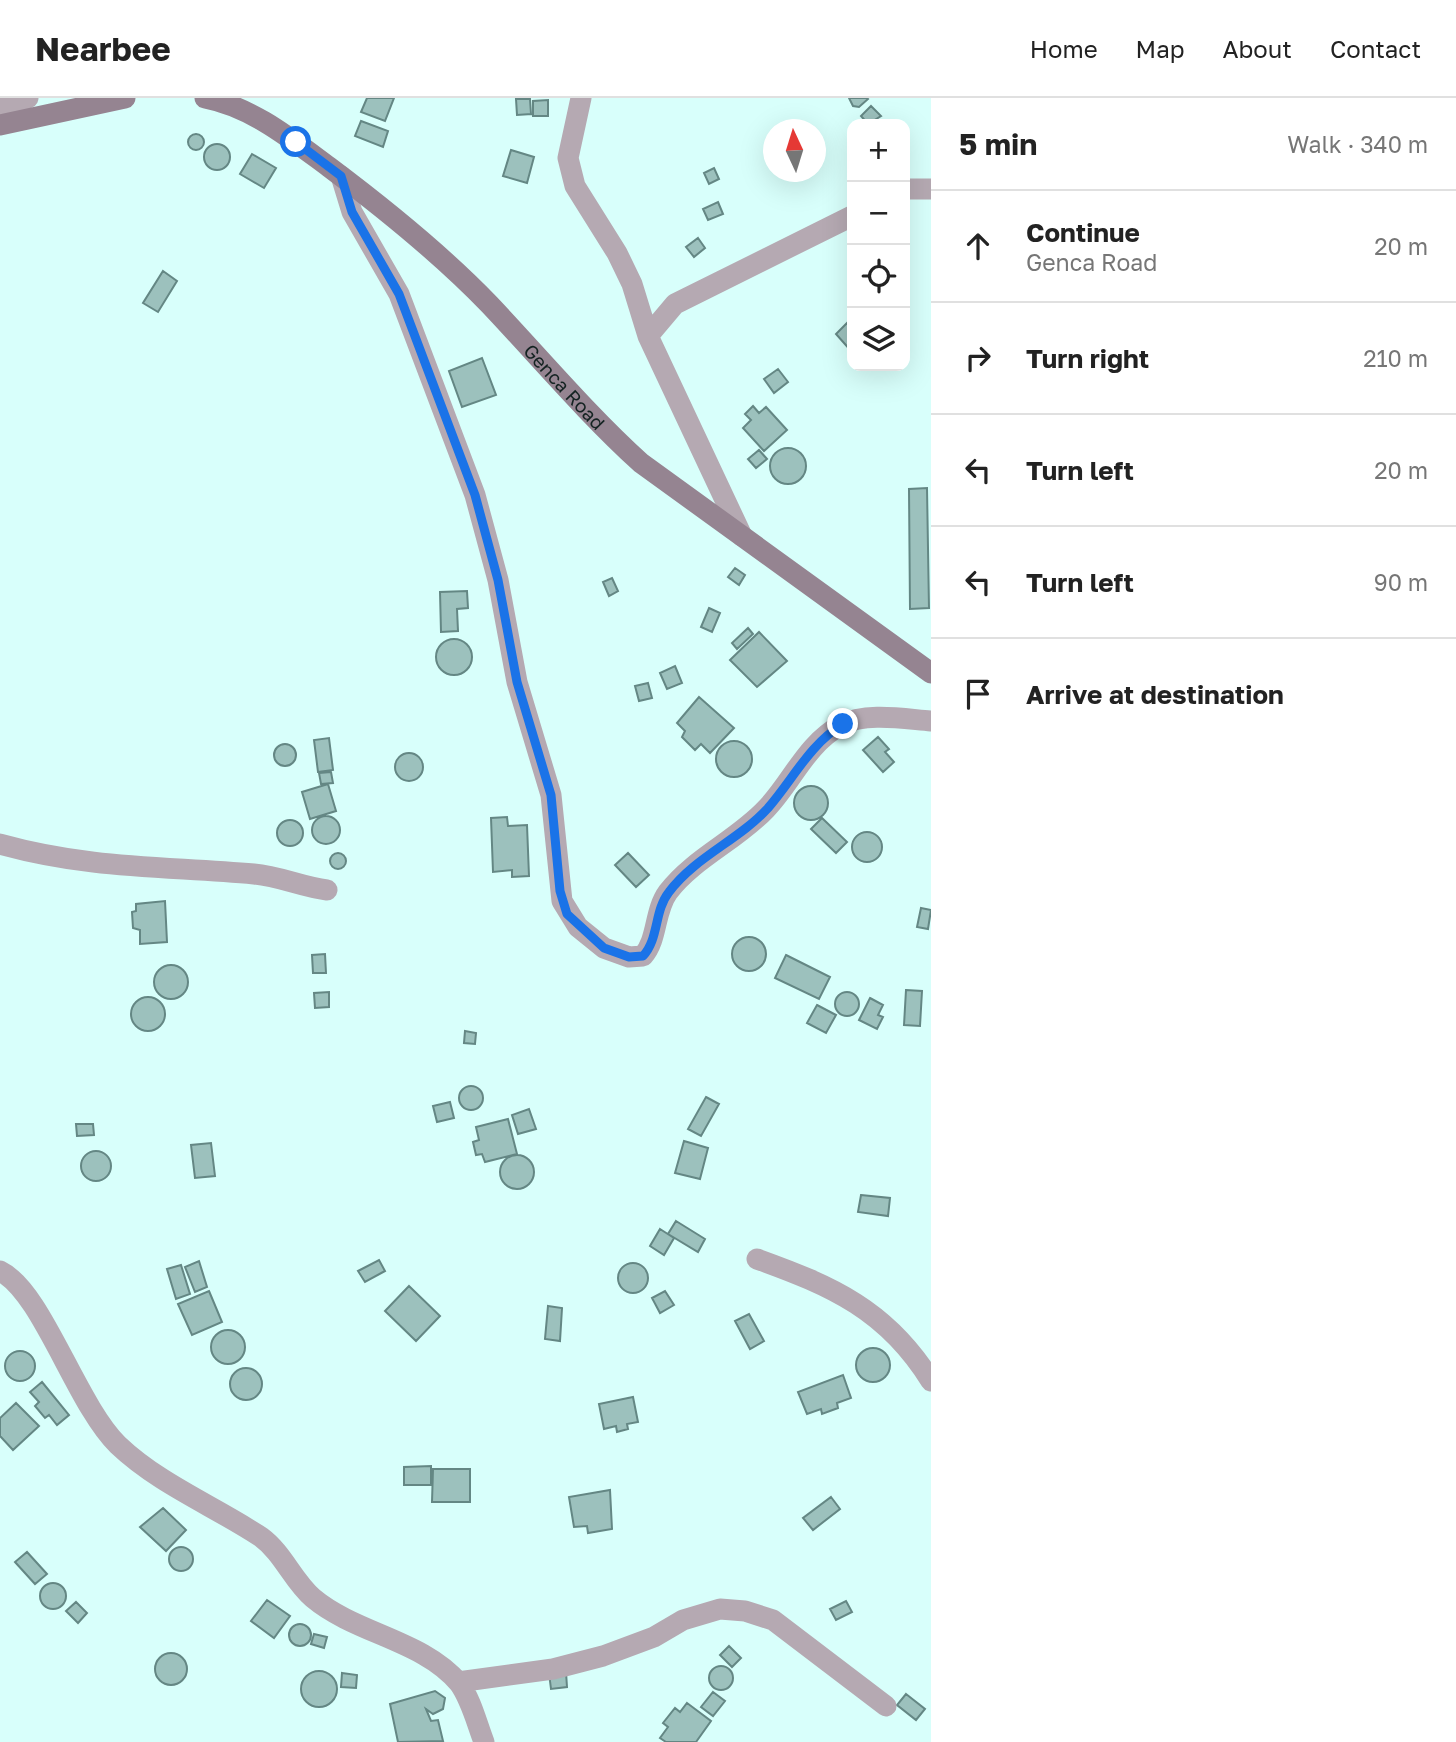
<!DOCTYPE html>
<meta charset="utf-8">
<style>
body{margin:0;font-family:"Golos Text",sans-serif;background:#f6f6f6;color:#222}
.controls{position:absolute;right:21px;top:21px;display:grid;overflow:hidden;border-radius:14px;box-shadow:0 7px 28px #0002}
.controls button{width:63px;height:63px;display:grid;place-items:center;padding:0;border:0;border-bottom:2px solid #e0e0e0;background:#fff;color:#222;font:35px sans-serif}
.compass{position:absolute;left:763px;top:21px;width:63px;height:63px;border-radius:50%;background:#fff;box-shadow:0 7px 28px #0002;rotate:356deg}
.stop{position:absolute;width:21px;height:21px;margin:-16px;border:5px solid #1a73e8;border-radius:50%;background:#fff}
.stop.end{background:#1a73e8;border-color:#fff;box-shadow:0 2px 7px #0008}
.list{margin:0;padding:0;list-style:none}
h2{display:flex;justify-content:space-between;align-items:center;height:91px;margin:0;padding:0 28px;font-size:30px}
h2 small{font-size:23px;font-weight:400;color:#767676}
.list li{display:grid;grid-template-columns:46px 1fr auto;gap:21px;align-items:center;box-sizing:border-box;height:112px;padding:0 28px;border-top:2px solid #e0e0e0}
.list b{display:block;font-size:26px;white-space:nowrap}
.list p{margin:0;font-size:23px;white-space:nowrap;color:#767676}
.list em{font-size:23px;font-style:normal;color:#767676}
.icon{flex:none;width:38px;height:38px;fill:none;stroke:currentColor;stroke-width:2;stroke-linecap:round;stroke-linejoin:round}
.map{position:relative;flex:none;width:931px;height:1644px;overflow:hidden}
header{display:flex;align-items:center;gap:42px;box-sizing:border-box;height:98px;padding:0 35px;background:#fff;border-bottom:2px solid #e0e0e0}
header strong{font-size:33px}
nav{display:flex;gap:38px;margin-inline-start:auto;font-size:24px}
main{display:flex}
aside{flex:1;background:#fff}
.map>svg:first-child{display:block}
.building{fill:#9cc1bd;stroke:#648784;stroke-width:2}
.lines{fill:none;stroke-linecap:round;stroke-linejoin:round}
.street{stroke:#b5a9b2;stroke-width:21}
.secondary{stroke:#958491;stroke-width:21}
.route{stroke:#1a73e8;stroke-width:9}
.labels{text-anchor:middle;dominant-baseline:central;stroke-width:6;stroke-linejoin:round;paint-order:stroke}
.street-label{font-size:19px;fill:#142322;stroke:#d8fffb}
</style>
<header>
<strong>Nearbee</strong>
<nav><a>Home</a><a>Map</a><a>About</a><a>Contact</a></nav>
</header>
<main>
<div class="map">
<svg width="931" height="1644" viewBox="0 0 931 1644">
<rect width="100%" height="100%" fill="#d8fffb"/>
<path class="building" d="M 367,0 L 394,0 L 385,23 L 361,14 Z
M 849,0 L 867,0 L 868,1 L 859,9 L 853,8 Z
M 516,1 L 530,1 L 531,16 L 517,17 Z
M 548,2 L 548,18 L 533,18 L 533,3 Z
M 871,8 L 881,18 L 868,26 L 861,18 Z
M 361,23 L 388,33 L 383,49 L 355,38 Z
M188 44a8 8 0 1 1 16 0a8 8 0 1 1-16 0Z
M204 59a13 13 0 1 1 26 0a13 13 0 1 1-26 0Z
M 511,52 L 534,59 L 527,85 L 503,78 Z
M 252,56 L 276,70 L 264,90 L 240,76 Z
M 714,70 L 719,81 L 709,86 L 704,75 Z
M 718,104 L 723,116 L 708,122 L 703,111 Z
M 698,140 L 705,150 L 694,159 L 686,149 Z
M 163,173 L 177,183 L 158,214 L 143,205 Z
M 847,225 L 852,230 L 852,254 L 836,236 Z
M 482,260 L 496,297 L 462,309 L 449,273 Z
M 778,271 L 788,284 L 774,295 L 764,281 Z
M 753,308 L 759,315 L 766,309 L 787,332 L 764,353 L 743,330 L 751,322 L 745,316 Z
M770 368a18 18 0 1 1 36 0a18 18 0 1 1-36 0Z
M 759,352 L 767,361 L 756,370 L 748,361 Z
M 927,390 L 929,510 L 910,511 L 909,391 Z
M 735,470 L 745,477 L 739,487 L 728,479 Z
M 612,480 L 618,493 L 609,498 L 603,484 Z
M 467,493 L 468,510 L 457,511 L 458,533 L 441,534 L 440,494 Z
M 709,510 L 720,515 L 712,534 L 701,529 Z
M 748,530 L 753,536 L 737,551 L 732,545 Z
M 759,534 L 787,563 L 757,589 L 730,562 Z
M436 559a18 18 0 1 1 36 0a18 18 0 1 1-36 0Z
M 675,568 L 682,585 L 667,591 L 660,575 Z
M 648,585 L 652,600 L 639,603 L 635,588 Z
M 699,599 L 734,630 L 710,655 L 701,646 L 695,652 L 682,639 L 685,633 L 677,625 Z
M 878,639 L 889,651 L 885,654 L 894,664 L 883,674 L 863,652 Z
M 329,640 L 333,672 L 318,674 L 314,642 Z
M716 661a18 18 0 1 1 36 0a18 18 0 1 1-36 0Z
M274 657a11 11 0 1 1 22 0a11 11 0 1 1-22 0Z
M395 669a14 14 0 1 1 28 0a14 14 0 1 1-28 0Z
M 331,674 L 333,685 L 321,686 L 319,675 Z
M 328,686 L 336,713 L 310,721 L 302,694 Z
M794 705a17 17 0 1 1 34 0a17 17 0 1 1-34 0Z
M312 732a14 14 0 1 1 28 0a14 14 0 1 1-28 0Z
M 507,719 L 508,728 L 527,727 L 529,778 L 512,779 L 512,772 L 493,774 L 491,720 Z
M 822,720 L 847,744 L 836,755 L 811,731 Z
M277 735a13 13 0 1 1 26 0a13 13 0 1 1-26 0Z
M852 749a15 15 0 1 1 30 0a15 15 0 1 1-30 0Z
M330 763a8 8 0 1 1 16 0a8 8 0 1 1-16 0Z
M 628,755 L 649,777 L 636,789 L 615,767 Z
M 165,803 L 167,844 L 140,846 L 140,832 L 133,830 L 132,814 L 136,813 L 136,806 Z
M 921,810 L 931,812 L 928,831 L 917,829 Z
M732 856a17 17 0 1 1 34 0a17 17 0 1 1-34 0Z
M 325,856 L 326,875 L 313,875 L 312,857 Z
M 786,857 L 830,879 L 819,901 L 775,880 Z
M154 884a17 17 0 1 1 34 0a17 17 0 1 1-34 0Z
M 906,892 L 922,893 L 920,928 L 904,927 Z
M 329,894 L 329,909 L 315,910 L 314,895 Z
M835 906a12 12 0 1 1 24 0a12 12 0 1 1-24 0Z
M131 916a17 17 0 1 1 34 0a17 17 0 1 1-34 0Z
M 870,900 L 883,907 L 878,917 L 883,919 L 877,931 L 859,922 Z
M 817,907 L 836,917 L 826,935 L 807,925 Z
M 465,933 L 476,935 L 475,946 L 464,945 Z
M459 1000a12 12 0 1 1 24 0a12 12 0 1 1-24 0Z
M 706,999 L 719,1006 L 701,1038 L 688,1031 Z
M 450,1004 L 454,1020 L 437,1024 L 433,1008 Z
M 529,1011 L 536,1031 L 518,1036 L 512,1017 Z
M 508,1021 L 517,1056 L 485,1064 L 482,1056 L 476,1057 L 473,1044 L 479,1042 L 476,1029 Z
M 76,1026 L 93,1026 L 94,1037 L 77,1038 Z
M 684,1043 L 708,1050 L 700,1081 L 675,1075 Z
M 211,1045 L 215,1078 L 195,1080 L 191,1047 Z
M81 1068a15 15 0 1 1 30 0a15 15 0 1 1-30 0Z
M500 1074a17 17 0 1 1 34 0a17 17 0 1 1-34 0Z
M 861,1097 L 890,1100 L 888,1118 L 858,1114 Z
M 676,1123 L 705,1141 L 698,1154 L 668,1136 Z
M 660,1131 L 674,1140 L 664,1157 L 650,1148 Z
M 379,1162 L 385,1173 L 365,1184 L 358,1173 Z
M 199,1163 L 207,1189 L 195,1194 L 185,1169 Z
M618 1180a15 15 0 1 1 30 0a15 15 0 1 1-30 0Z
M 181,1167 L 190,1196 L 176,1201 L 167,1171 Z
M 409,1188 L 440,1218 L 416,1243 L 385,1213 Z
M 209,1193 L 222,1224 L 192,1237 L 178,1206 Z
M 665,1193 L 674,1207 L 660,1215 L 652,1200 Z
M 548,1208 L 562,1210 L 560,1243 L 545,1241 Z
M 749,1216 L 764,1243 L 750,1251 L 735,1223 Z
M211 1249a17 17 0 1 1 34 0a17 17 0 1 1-34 0Z
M856 1267a17 17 0 1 1 34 0a17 17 0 1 1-34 0Z
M5 1268a15 15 0 1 1 30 0a15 15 0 1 1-30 0Z
M230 1286a16 16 0 1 1 32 0a16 16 0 1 1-32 0Z
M 843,1277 L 851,1300 L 837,1305 L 838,1310 L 822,1316 L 821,1311 L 807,1316 L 798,1294 Z
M 42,1284 L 69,1317 L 57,1327 L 49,1317 L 45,1320 L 35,1308 L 39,1304 L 30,1294 Z
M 633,1299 L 638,1324 L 627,1326 L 628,1331 L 617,1334 L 616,1328 L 604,1331 L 599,1306 Z
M 16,1305 L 39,1328 L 13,1352 L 0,1338 L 0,1320 Z
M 431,1368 L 431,1387 L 404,1387 L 404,1369 Z
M 433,1371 L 470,1371 L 470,1404 L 432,1404 Z
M 610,1392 L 612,1431 L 588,1435 L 587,1428 L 574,1429 L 569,1399 Z
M 831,1399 L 840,1411 L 813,1432 L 803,1420 Z
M 163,1410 L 186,1432 L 166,1453 L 140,1429 Z
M169 1461a12 12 0 1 1 24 0a12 12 0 1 1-24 0Z
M 27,1454 L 47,1476 L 35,1486 L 15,1464 Z
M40 1498a13 13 0 1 1 26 0a13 13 0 1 1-26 0Z
M 267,1502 L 290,1518 L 274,1540 L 251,1523 Z
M 846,1503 L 852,1514 L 836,1522 L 830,1511 Z
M 76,1504 L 87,1515 L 78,1525 L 66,1513 Z
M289 1537a11 11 0 1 1 22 0a11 11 0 1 1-22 0Z
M 314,1536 L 327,1539 L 324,1550 L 311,1546 Z
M 729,1548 L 741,1560 L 732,1569 L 720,1557 Z
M155 1571a16 16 0 1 1 32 0a16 16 0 1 1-32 0Z
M709 1580a12 12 0 1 1 24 0a12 12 0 1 1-24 0Z
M301 1591a18 18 0 1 1 36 0a18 18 0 1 1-36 0Z
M 566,1574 L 567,1589 L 551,1591 L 549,1575 Z
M 342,1575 L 357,1577 L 356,1590 L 341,1589 Z
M 435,1593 L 445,1600 L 443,1611 L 433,1616 L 426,1611 L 431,1623 L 438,1622 L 443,1643 L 398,1644 L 390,1606 Z
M 713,1594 L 725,1603 L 713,1618 L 701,1609 Z
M 906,1596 L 925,1611 L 916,1622 L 897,1607 Z
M 687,1605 L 711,1623 L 696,1644 L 666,1644 L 660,1640 L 668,1629 L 663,1625 L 675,1610 L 680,1614 Z"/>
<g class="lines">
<path class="street" d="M 581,0 L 568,60 L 575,88 L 617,155 L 632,186 L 648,238 L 742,438
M 0,9 L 28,0
M 341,78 L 352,114 L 399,196 L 475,397 L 498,482 L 517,584 L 551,697 L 562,803 L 578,829 L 604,850 L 629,859 L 643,858 C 658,841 654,813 668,794 C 694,760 737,742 766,711 C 792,684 806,646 841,627 C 866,614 904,621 931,623
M 905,91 L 931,91
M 648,238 L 675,206 L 852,118
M 0,746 C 90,771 164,768 254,776 C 279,778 302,789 327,792
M 757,1161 C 832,1188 887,1212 931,1283
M 0,1173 C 42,1193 76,1306 118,1347 C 159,1386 214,1408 261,1439 C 283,1455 293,1483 313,1500 C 356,1536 423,1542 459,1585 C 471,1601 477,1626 484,1644
M 458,1584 L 553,1571 L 603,1558 L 654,1539 L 683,1522 L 720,1511 L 745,1513 L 773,1522 L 886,1608"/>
<g class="secondary">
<path id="s1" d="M 205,0 C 252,9 291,41 329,69 C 385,111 442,157 490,207 C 540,260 587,316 641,365 L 931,575"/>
<path d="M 0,27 L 125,0"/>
</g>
</g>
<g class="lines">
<path class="route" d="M 296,44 L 341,78 L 352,114 L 399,196 L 475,397 L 498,482 L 517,584 L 551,697 L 560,793 L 567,816 L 604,850 L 629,859 L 643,858 C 659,841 654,813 669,794 C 695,759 739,742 768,710 C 794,680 809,647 843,626"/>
</g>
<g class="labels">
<g class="street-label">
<text stroke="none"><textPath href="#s1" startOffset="466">Genca Road</textPath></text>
</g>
</g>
</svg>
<div class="controls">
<button>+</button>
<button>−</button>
<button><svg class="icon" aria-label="locate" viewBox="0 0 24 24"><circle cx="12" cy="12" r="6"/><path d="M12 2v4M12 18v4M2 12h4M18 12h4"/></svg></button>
<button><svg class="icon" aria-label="layers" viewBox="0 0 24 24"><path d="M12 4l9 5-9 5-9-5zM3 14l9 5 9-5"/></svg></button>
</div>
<svg class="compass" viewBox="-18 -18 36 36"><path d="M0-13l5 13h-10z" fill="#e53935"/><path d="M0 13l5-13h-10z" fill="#767676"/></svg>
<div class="stop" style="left:296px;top:44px"></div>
<div class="stop end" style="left:843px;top:626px"></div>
</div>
<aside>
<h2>5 min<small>Walk · 340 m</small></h2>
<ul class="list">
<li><svg class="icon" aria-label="ahead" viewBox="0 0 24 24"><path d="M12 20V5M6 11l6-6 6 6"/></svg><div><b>Continue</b><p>Genca Road</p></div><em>20 m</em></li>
<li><svg class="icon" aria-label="right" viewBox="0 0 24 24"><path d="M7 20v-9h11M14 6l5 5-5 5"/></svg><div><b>Turn right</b></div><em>210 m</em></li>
<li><svg class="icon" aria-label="left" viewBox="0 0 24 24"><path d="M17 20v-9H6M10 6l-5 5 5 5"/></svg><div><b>Turn left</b></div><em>20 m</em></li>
<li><svg class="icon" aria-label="left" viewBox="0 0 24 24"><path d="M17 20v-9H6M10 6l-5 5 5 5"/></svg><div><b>Turn left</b></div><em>90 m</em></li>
<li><svg class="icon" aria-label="arrive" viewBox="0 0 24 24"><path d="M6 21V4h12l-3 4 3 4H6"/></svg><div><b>Arrive at destination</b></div></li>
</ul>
</aside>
</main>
